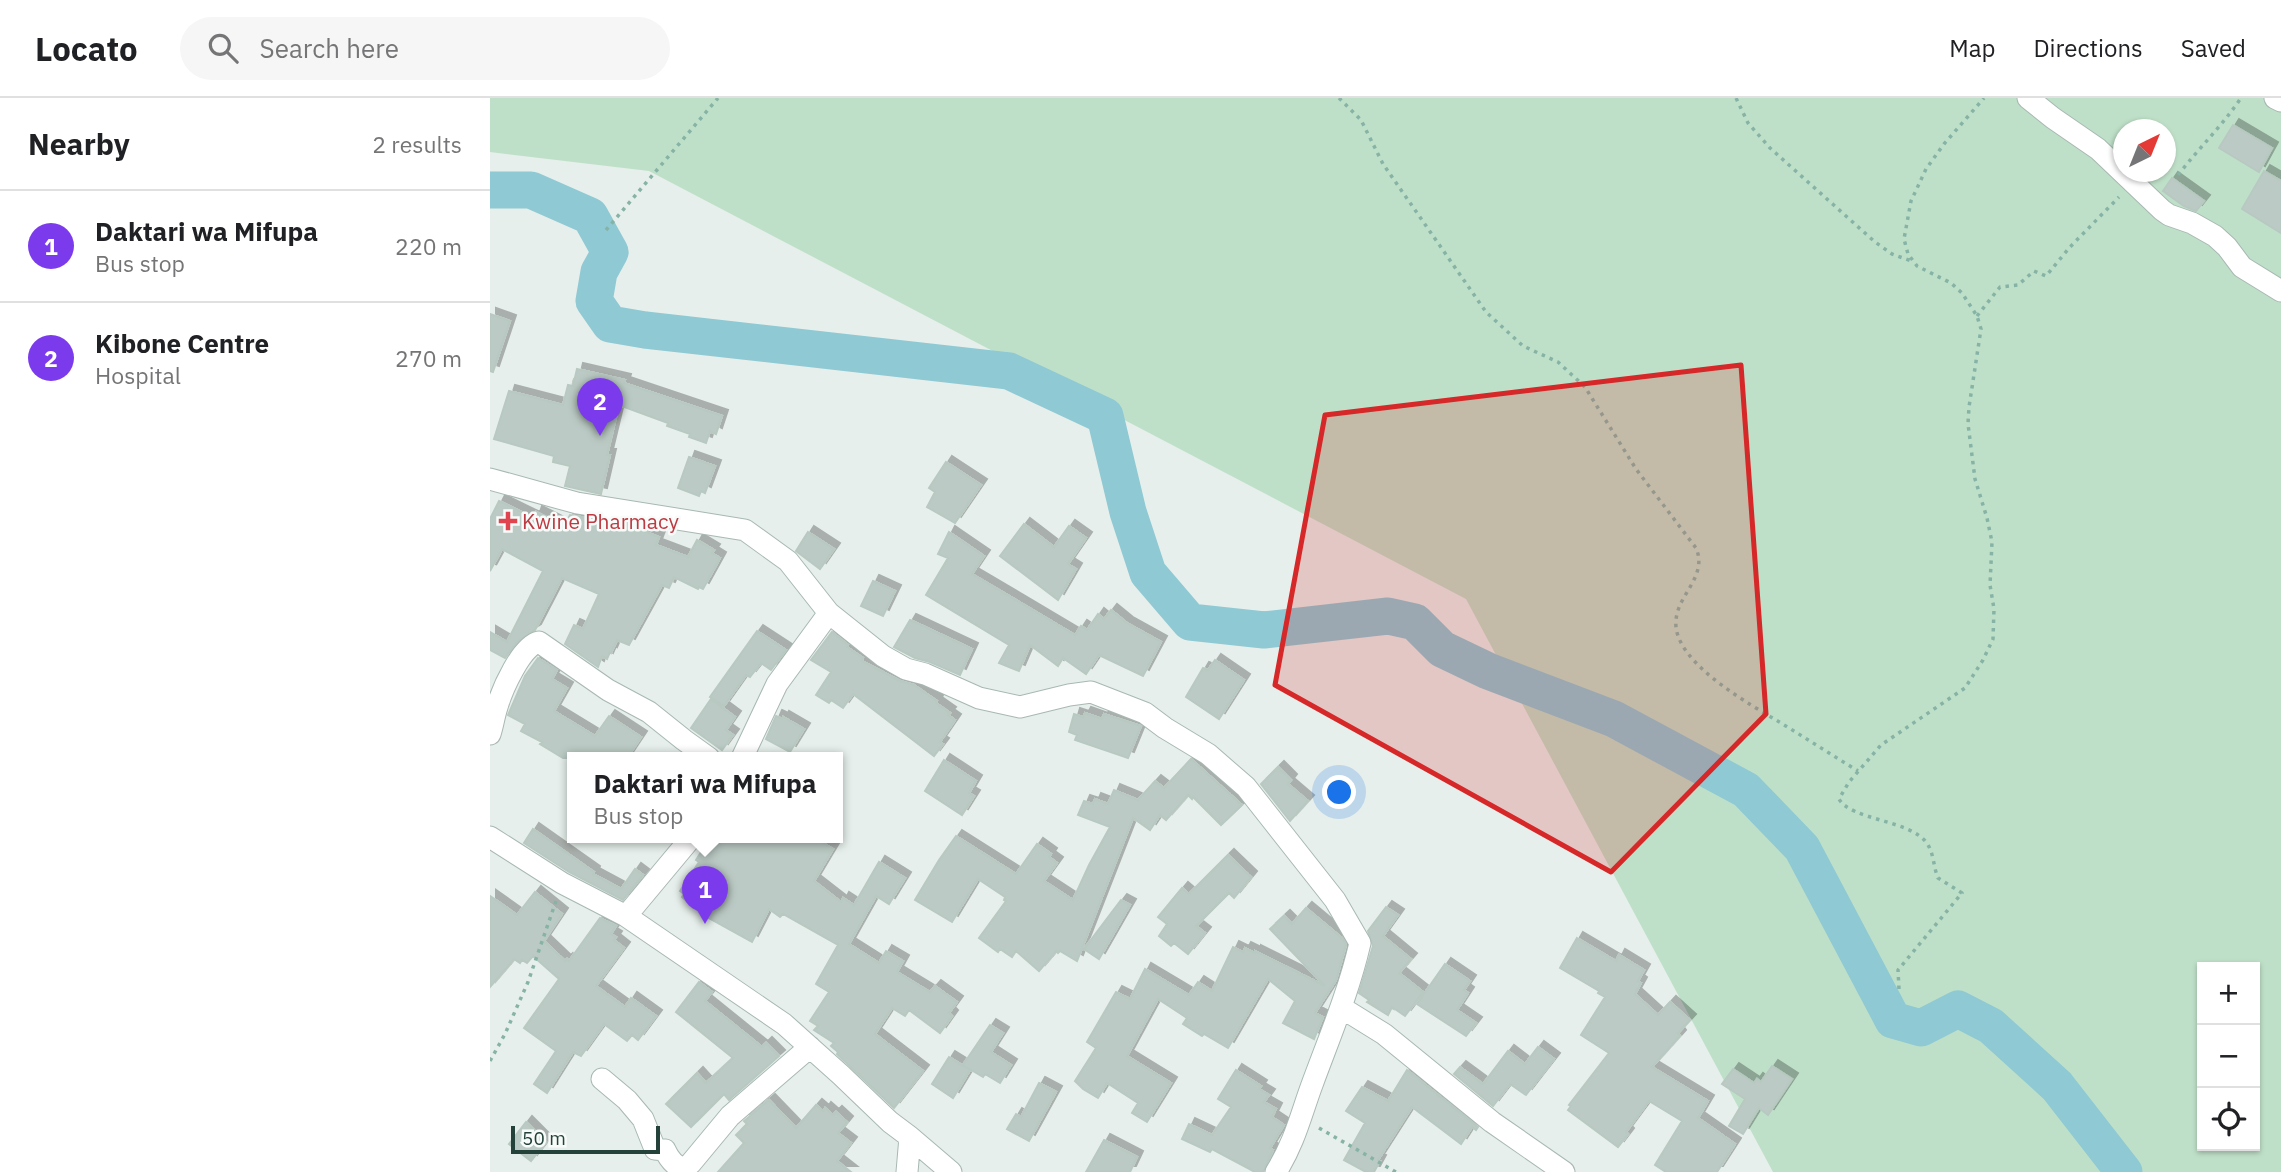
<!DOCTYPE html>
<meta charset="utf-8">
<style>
body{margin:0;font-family:"IBM Plex Sans",sans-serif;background:#f6f6f6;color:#202124}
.controls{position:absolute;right:21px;bottom:21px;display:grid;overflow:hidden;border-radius:0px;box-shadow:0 2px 5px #0004}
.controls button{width:63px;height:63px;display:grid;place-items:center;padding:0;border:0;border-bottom:2px solid #e0e0e0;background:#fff;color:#202124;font:35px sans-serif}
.compass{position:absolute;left:1623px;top:21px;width:63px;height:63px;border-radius:50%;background:#fff;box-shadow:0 2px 5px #0004;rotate:43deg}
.scale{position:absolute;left:21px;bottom:18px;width:149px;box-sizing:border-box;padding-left:7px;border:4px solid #24423a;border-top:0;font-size:19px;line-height:24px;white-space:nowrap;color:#24423a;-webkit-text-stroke:5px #f7fbf9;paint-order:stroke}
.you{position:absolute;left:850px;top:695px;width:24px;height:24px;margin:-18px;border:5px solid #fff;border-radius:50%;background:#1a73e8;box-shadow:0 0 0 10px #1a73e833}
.badge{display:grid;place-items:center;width:46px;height:46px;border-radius:50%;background:#7c3aed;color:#fff;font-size:23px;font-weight:700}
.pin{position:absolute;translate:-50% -58px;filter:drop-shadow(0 2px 4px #0008)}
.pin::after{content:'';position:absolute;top:37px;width:24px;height:21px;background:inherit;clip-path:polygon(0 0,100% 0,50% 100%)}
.popup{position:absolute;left:77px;top:654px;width:276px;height:91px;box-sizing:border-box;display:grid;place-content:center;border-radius:0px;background:#fff;filter:drop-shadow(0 2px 5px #0005);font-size:23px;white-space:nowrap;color:#757577}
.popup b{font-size:26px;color:#202124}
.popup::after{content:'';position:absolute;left:50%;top:100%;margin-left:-14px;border:14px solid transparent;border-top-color:#fff}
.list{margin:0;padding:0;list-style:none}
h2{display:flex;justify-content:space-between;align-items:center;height:91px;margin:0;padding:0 28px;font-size:30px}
h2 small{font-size:23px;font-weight:400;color:#757577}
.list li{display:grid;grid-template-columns:46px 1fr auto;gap:21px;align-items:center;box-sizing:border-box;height:112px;padding:0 28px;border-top:2px solid #e0e0e0}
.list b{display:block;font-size:26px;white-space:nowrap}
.list p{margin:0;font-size:23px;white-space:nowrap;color:#757577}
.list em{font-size:23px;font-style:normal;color:#757577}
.icon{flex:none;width:38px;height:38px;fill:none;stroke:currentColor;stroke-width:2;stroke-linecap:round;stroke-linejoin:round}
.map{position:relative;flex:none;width:1791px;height:1074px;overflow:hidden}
header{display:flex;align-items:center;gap:42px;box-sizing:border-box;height:98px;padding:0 35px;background:#fff;border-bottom:2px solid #e0e0e0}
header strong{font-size:33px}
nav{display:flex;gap:38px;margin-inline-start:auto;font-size:24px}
.search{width:490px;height:63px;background:#f6f6f6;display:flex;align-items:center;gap:18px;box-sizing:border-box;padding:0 24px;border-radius:38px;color:#757577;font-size:26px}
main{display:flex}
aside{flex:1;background:#fff}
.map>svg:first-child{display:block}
.green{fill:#bfe0c8;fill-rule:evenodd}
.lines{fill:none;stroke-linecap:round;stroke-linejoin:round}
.river{stroke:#8ec9d4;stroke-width:37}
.building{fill:#bbcac4;stroke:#b8c9c2;stroke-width:2;filter:url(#shadow)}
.street-casing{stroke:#a8b8b2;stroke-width:23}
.path{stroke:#86b3a5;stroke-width:3.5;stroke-dasharray:3.5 5;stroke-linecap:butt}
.street{stroke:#fff;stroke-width:21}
.marked{fill:#d62828;fill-opacity:0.2;stroke:#d62828;stroke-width:5;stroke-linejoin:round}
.health-dot{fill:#e0444e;stroke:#f7fbf9;stroke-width:2.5}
.labels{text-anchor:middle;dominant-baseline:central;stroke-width:5;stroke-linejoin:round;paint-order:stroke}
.health-label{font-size:21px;fill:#be3a42;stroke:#f7fbf9;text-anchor:start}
</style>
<header>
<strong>Locato</strong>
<div class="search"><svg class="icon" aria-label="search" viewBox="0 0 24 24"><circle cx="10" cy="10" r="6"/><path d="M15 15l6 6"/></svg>Search here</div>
<nav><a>Map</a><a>Directions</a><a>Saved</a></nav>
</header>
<main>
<aside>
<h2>Nearby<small>2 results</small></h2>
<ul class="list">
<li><span class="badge">1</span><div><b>Daktari wa Mifupa</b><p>Bus stop</p></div><em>220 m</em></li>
<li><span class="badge">2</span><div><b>Kibone Centre</b><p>Hospital</p></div><em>270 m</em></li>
</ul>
</aside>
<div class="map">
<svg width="1791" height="1074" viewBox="0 0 1791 1074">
<defs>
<filter id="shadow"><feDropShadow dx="6" dy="-6" stdDeviation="0" flood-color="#0004"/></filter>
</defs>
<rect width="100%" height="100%" fill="#e6efeb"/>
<path class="green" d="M 0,0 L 1791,0 L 1791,1074 L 1283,1074 L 976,501 L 159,73 L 0,54 ZM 1633,32 L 1675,32 L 1675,74 L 1633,74 ZM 1712,869 L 1765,869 L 1765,1048 L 1712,1048 Z"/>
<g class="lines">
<path class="river" d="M 0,92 L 41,92 L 100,118 L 120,154 L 109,174 L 104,203 L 120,226 L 155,232 L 519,273 L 615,318 L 638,414 L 658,475 L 700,524 L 774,532 L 898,518 L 925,524 L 952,551 L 998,573 L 1124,621 L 1256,692 L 1312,750 L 1403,922 L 1431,930 L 1468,911 L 1501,928 L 1567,988 L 1634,1074"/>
</g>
<path class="building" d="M 1743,27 L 1782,50 L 1769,74 L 1729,50 Z
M 1774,73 L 1791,83 L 1791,135 L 1752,111 Z
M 1682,80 L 1714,103 L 1706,113 L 1694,108 L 1673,93 Z
M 0,216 L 20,223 L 3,274 L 0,273 Z
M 87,271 L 135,282 L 134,285 L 232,318 L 226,336 L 220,333 L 216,345 L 199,339 L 200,336 L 177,328 L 178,325 L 129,307 L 117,357 L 120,357 L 111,396 L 75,388 L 80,368 L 63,364 L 64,358 L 4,341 L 19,293 L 73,307 L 78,287 L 83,288 Z
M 199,359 L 225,368 L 215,395 L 211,393 L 209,398 L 188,390 Z
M 456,364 L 491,387 L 465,425 L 437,409 L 445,394 L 439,390 Z
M 9,403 L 44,420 L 46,414 L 74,428 L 80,417 L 138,427 L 169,439 L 166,447 L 198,459 L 207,442 L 224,452 L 222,455 L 230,460 L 213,491 L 209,489 L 208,491 L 184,479 L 179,490 L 172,487 L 139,547 L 127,542 L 121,555 L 120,554 L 117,561 L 112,558 L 108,569 L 75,546 L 84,527 L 93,531 L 109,496 L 72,480 L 45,532 L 27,544 L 15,560 L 0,552 L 0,534 L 17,544 L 53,473 L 12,451 L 0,473 L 0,421 Z
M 534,426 L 564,449 L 579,428 L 596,440 L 578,466 L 586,471 L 568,502 L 510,458 Z
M 318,434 L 344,451 L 330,471 L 306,453 Z
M 459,434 L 494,458 L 482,476 L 585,537 L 591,528 L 597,532 L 608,516 L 614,521 L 621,512 L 637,525 L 671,544 L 653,578 L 609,557 L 596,576 L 573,560 L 568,568 L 540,547 L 529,573 L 509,565 L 519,547 L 436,497 L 458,460 L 448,456 Z
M 383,483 L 405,493 L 393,518 L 371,508 Z
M 420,522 L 482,551 L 470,577 L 440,564 L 425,560 L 404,549 Z
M 267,533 L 296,552 L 281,572 L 271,565 L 260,579 L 256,577 L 234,608 L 220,599 Z
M 342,534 L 358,547 L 357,549 L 373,560 L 372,563 L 410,583 L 424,587 L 447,603 L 446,605 L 460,615 L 458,617 L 465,622 L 450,644 L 453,646 L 444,658 L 363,596 L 353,610 L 341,602 L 339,605 L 326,597 L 341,574 L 321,562 Z
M 48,560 L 67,572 L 62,581 L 77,590 L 64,613 L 105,638 L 119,618 L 151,639 L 137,660 L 73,660 L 50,646 L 52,644 L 31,633 L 35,626 L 18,617 L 35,578 Z
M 725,562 L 754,582 L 729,621 L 696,599 L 713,570 L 718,572 Z
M 221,601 L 245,619 L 236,632 L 243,637 L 232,652 L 201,630 Z
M 595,615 L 612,621 L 614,616 L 651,628 L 638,660 L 585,642 L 587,637 L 579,634 L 584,616 L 593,619 Z
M 286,618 L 292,621 L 293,619 L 314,631 L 300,654 L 276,641 Z
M 701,661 L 752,707 L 731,727 L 703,699 L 702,701 L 698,697 L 676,722 L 670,717 L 660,732 L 643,720 L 587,863 L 570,853 L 568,855 L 566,853 L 549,873 L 526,853 L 522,859 L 510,851 L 508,854 L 489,840 L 516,803 L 514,802 L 515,799 L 488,781 L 462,824 L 425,802 L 449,762 L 466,738 L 526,776 L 547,746 L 561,756 L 559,759 L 567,765 L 554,783 L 583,802 L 599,767 L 620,729 L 588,717 L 594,703 L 603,706 L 605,701 L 618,706 L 624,692 L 648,702 L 665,683 L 674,690 Z
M 454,662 L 486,683 L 479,695 L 484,698 L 472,717 L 435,693 Z
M 788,669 L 801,682 L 798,686 L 818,703 L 800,723 L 771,686 Z
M 43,731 L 104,774 L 103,776 L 131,791 L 145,771 L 153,777 L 133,802 L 79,774 L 34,745 Z
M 220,740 L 325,740 L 343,751 L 324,783 L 351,804 L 353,800 L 364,807 L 389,764 L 415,780 L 399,806 L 386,798 L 359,846 L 389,865 L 396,853 L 413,863 L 407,874 L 440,894 L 445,888 L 467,904 L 459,915 L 462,918 L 450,935 L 419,912 L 415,918 L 402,910 L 385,936 L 433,973 L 404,1010 L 347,956 L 348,954 L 341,948 L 344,945 L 324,932 L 328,928 L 320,923 L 339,894 L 326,886 L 348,847 L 293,816 L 290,819 L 279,811 L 262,844 L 215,818 L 192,799 L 194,796 L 190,793 L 209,764 L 206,762 Z
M 738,757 L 761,779 L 744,800 L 739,795 L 706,828 L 715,835 L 698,856 L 684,845 L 681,848 L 669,838 L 677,826 L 668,819 L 692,790 L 699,796 Z
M 45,794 L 72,816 L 54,843 L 75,863 L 77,861 L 79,863 L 110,820 L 126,828 L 121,836 L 126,839 L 124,842 L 134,850 L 106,888 L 135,909 L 141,900 L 166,918 L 148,942 L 142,937 L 137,943 L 114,926 L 91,958 L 83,954 L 57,995 L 44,986 L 66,953 L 34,930 L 69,881 L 43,858 L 37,865 L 32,862 L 30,865 L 24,861 L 0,889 L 0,798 L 27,817 Z
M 631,802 L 640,807 L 609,861 L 594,851 Z
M 896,809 L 908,817 L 893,838 L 921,861 L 909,875 L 933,894 L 915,918 L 902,909 L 898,917 L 877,904 L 879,902 L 869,895 L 883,848 L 878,833 Z
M 816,810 L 853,841 L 856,847 L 846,882 L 825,915 L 833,919 L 824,941 L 793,925 L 805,903 L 778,881 L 738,950 L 714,936 L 712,938 L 693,926 L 697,920 L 668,901 L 637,958 L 681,985 L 657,1024 L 642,1015 L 648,1005 L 617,985 L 608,1000 L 593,991 L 585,983 L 606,950 L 597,944 L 626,894 L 640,901 L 655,871 L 699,897 L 708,884 L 722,893 L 743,849 L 753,854 L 755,850 L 765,855 L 765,853 L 835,888 L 780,831 L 794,818 L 802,826 Z
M 1087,840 L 1126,863 L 1129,857 L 1154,872 L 1148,883 L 1151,885 L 1145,896 L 1168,917 L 1180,904 L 1200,922 L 1188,935 L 1190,938 L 1162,969 L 1218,1003 L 1208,1020 L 1245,1046 L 1227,1074 L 1176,1074 L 1165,1067 L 1192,1023 L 1159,1003 L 1136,1034 L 1138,1036 L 1128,1049 L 1078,1012 L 1081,1008 L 1079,1007 L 1119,955 L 1091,937 L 1115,899 L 1108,895 L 1109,893 L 1070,870 Z
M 955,866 L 980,883 L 974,892 L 978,895 L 967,912 L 986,925 L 976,938 L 927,906 Z
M 209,884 L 222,894 L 215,903 L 272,949 L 276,945 L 289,958 L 239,1002 L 234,996 L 201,1029 L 176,1006 L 207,975 L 216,985 L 243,960 L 186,914 Z
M 500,927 L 513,935 L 501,954 L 521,967 L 510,985 L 495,976 L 493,979 L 473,967 Z
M 1048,949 L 1064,961 L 1046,984 L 1036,997 L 1020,986 L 1003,1008 L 964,976 L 970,969 L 993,986 L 1018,953 L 1035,966 Z
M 459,959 L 480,972 L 463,1000 L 442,986 Z
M 1282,968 L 1302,981 L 1278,1017 L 1269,1010 L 1253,1036 L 1239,1028 L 1255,1001 L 1232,986 L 1243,971 L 1264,985 L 1267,981 L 1271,984 Z
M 746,972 L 771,988 L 769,991 L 779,997 L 774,1004 L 786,1011 L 782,1019 L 794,1027 L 780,1050 L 783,1052 L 773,1074 L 765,1074 L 722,1051 L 720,1054 L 692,1041 L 699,1026 L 722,1037 L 741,1009 L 728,1001 Z
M 917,972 L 988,1029 L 986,1032 L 982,1029 L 971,1046 L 922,1009 L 888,1062 L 890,1063 L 884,1074 L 876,1074 L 854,1062 L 875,1025 L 856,1013 L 872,989 L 898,1003 Z
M 549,985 L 566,994 L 539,1043 L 517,1031 L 526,1016 L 531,1019 Z
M 279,1002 L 306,1030 L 326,1007 L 333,1013 L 335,1010 L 343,1017 L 346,1014 L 357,1024 L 348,1035 L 361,1045 L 347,1063 L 361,1074 L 228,1074 L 254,1045 L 246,1037 L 257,1026 L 254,1023 Z
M 36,1024 L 56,1044 L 41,1063 L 19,1046 Z
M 614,1042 L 647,1059 L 640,1074 L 596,1074 Z"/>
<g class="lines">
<g class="street-casing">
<path id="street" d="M 1538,0 L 1563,20 L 1608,51 L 1672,112 L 1679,117 L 1702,125 L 1725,138 L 1737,149 L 1752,169 L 1791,193
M 1785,0 L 1791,3
M 0,381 L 87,405 L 255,432 L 298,463 L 339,515 L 393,558 L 416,571 L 435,576 L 489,600 L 530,609 L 579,597 L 601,594 L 655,615 L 675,630 L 718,656 L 756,689 L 845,802 L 870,845 C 859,893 840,938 823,984 C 811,1016 805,1044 786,1074
M 0,636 C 3,627 4,618 7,609 C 12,592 31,548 49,544 L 118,592 L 159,614 L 194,642 L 219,660
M 252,660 L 287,586 L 339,515
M 0,739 L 72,785 L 136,818 L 294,926 L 351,977 L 400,1024 L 420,1039 L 461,1074
M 136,818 L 201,740
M 852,910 L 894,936 L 1002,1024 L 1074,1074
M 112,981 L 137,1002 L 153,1021 L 165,1051 L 175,1052 C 179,1061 184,1068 194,1071 L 201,1065 L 240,1018 L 320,949
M 417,1074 L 420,1039"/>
</g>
<path class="path" d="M 849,0 L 871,22 L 893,66 L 996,214 L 1033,248 L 1068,264 L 1095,289 L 1146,371 L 1206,450 C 1219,481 1183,498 1186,529 C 1190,568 1261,607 1291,625 C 1317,641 1342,657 1368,673
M 1246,0 L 1258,25 L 1280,50 L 1385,144 L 1402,156 L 1424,164
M 1688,77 C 1709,50 1732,28 1751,0
M 116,132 L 228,0
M 1487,218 L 1510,189 L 1528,187 L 1544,173 L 1556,178 L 1580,149 L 1629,99
M 1409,891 L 1408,872 L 1472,795 L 1448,780 C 1443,768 1444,754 1436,744 C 1419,722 1361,722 1349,701 L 1359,684 L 1391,647 L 1475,590 L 1493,562 L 1503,541 L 1504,511 L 1500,487 L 1502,444 L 1497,420 L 1485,381 L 1478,326 L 1479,309 L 1491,231 L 1487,218 L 1472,195 L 1461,185 L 1427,168 L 1418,156 L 1414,141 L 1421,103 L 1436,71 L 1454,46 L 1494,0
M 0,963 L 15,936 L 38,884 L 66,803
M 829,1030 L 906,1074"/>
<use href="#street" class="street"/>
</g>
<path class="marked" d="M 1251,267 L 1276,616 L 1121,774 L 785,587 L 835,317 Z"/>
<path class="health-dot" d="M14.5 412.5h7v7h7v7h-7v7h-7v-7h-7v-7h7z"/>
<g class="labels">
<g class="health-label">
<text x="32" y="423">Kwine Pharmacy</text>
</g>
</g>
</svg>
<div class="controls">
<button>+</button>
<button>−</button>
<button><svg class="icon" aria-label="locate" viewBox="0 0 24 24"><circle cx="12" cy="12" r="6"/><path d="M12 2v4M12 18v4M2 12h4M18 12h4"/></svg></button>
</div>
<svg class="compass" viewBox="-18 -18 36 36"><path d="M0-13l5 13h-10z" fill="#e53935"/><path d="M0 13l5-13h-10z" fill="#757577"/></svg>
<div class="scale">50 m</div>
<div class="you"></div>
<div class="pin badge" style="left:215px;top:826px">1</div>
<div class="popup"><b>Daktari wa Mifupa</b>Bus stop</div>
<div class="pin badge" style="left:110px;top:338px">2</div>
</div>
</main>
